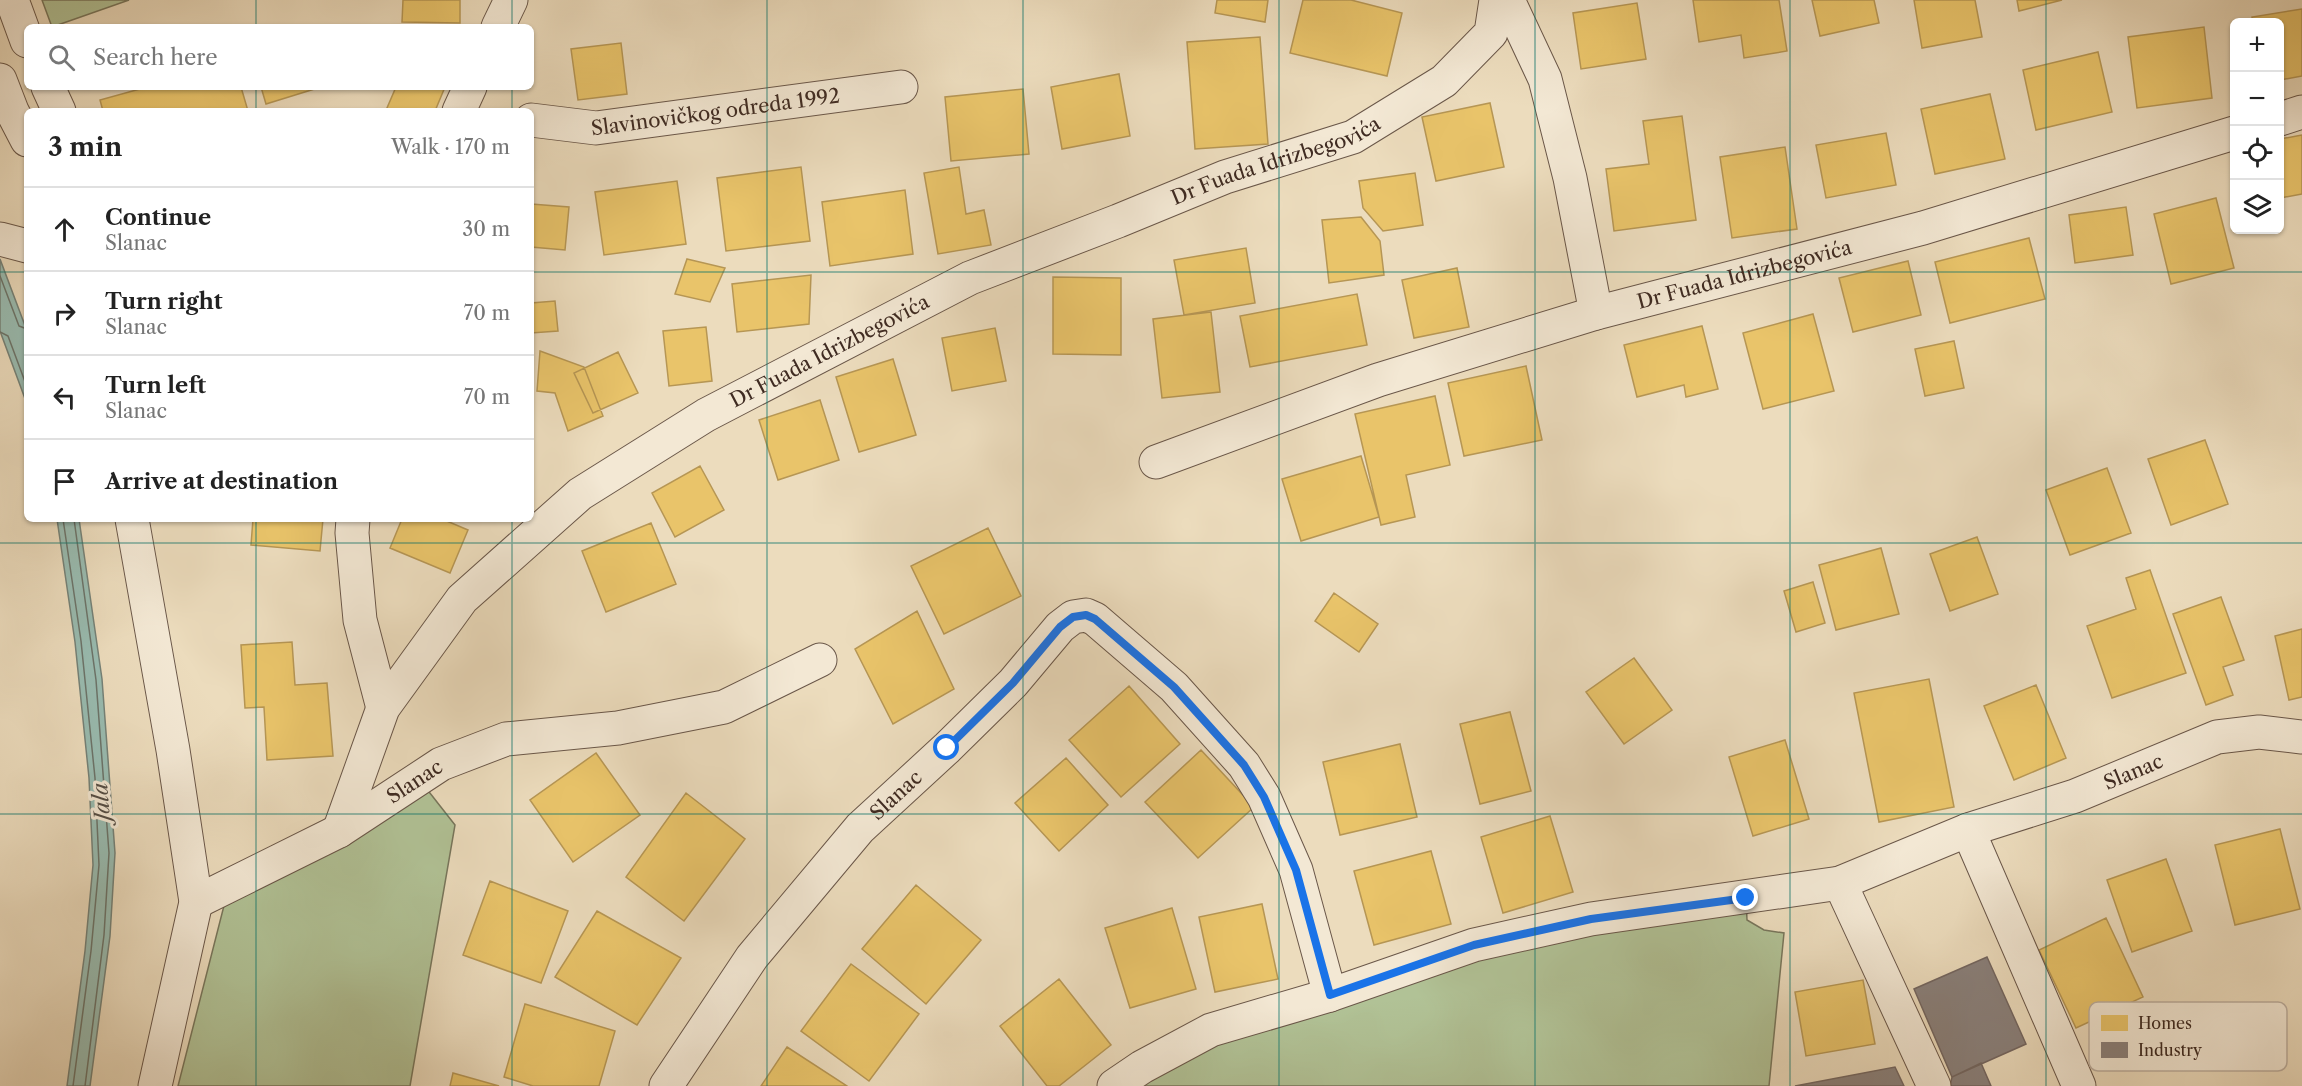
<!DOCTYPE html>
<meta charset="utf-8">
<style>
body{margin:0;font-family:"Libre Caslon Text",serif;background:#f2f2f2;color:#222}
.controls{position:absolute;right:18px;top:18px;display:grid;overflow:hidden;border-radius:9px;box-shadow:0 2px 4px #0004}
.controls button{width:54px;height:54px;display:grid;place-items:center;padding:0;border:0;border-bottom:2px solid #e0e0e0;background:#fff;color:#222;font:30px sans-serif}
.stop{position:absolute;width:18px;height:18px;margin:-14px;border:4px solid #1a73e8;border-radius:50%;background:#fff}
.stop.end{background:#1a73e8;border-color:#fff;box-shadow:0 2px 6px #0008}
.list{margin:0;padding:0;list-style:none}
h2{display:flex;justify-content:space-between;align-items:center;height:78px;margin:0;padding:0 24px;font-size:26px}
h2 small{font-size:20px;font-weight:400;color:#767676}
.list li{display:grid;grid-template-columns:39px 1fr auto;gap:18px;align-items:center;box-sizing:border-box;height:84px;padding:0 24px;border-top:2px solid #e0e0e0}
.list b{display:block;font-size:22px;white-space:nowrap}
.list p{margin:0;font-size:20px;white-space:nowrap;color:#767676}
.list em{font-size:20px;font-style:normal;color:#767676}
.icon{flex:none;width:33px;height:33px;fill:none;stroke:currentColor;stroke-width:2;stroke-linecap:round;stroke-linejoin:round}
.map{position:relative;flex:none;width:2302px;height:1086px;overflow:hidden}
.search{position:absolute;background:#fff;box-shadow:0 2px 4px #0004;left:24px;top:24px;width:510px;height:66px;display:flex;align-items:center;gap:15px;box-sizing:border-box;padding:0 21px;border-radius:9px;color:#767676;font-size:22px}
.panel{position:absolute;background:#fff;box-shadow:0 2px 4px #0004;left:24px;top:108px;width:510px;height:414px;border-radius:9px}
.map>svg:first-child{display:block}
.green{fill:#b1c296;stroke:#78765c;stroke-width:1.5}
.water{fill:#99bcb1;stroke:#758278;stroke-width:1.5}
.homes{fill:#e9c46a;stroke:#b69654;stroke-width:1.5}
.industry{fill:#8a817c;stroke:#746761;stroke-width:1.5}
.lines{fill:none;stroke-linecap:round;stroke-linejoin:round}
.shore{stroke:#6c746a;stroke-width:1.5}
.minor-casing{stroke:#6a5749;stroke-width:35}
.minor{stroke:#f3e8d4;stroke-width:33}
.route{stroke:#1a73e8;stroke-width:8}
.grid{fill:none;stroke:#0f766e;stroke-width:1.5;stroke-opacity:0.55}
.labels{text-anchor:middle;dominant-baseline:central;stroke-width:6;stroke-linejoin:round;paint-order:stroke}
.street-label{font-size:20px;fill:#3f2b22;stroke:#f3e8d4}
.water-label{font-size:21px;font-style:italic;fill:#564f46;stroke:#f3e8d4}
.key{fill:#f3e8d4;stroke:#bdaf9f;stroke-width:1.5}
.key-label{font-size:16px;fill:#3f2b22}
</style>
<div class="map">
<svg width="2302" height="1086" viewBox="0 0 2302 1086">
<rect width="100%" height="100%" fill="#ecdcbd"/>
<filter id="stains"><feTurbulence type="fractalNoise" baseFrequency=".00333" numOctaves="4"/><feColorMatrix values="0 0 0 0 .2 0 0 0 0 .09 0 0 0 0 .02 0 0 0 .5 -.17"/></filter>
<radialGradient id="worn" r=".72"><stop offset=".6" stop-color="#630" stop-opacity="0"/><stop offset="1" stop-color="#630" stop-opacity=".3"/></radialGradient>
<path class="green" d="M 42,0 L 129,0 L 52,27 Z
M 426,788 L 455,825 L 410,1086 L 178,1086 L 229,886 Z
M 1746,898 L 1747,920 L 1764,930 L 1784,933 L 1769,1086 L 1114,1086 L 1330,995 Z"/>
<path class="water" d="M 0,259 L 27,331 L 27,404 L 0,331 Z
M 57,519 L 79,519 L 102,679 L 115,853 L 110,936 L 90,1086 L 67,1086 L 85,951 L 93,865 L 89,778 L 75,642 Z"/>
<path class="homes" d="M 403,0 L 460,0 L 460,23 L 402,22 Z
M 1217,0 L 1268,0 L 1265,22 L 1215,13 Z
M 1303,0 L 1351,0 L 1402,13 L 1387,76 L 1290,53 Z
M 1693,0 L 1779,0 L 1787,51 L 1744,58 L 1741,35 L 1699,42 Z
M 1812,0 L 1874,0 L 1879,23 L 1820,36 Z
M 1914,0 L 1975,0 L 1982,37 L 1922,48 Z
M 2017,0 L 2062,0 L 2019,11 Z
M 1637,3 L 1646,59 L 1581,69 L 1573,13 Z
M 2302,9 L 2302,76 L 2280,80 L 2280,22 L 2253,22 L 2252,17 Z
M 2204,27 L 2212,98 L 2137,108 L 2128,37 Z
M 1260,37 L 1268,144 L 1195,149 L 1187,42 Z
M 621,43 L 627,94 L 578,100 L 571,49 Z
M 2098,52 L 2112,112 L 2036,130 L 2023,70 Z
M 1119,74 L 1130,136 L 1062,149 L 1051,87 Z
M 147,87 L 241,87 L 248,111 L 103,111 L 100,100 Z
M 261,87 L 321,87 L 266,104 Z
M 396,87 L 445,87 L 435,111 L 393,111 L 387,108 Z
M 1023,89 L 1029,154 L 951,161 L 945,97 Z
M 1990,94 L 2005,159 L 1935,174 L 1921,109 Z
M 1490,103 L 1504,167 L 1436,181 L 1422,117 Z
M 1682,116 L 1696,220 L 1614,231 L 1606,169 L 1649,164 L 1643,121 Z
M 1886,133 L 1896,185 L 1826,198 L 1816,145 Z
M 2302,135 L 2302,194 L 2280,198 L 2280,139 Z
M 1785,147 L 1797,229 L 1732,238 L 1720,157 Z
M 801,167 L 810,241 L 726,251 L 717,178 Z
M 959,167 L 966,214 L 984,210 L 991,245 L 938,254 L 924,173 Z
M 1415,173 L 1423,225 L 1383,231 L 1363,208 L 1359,181 Z
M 677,181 L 686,244 L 604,255 L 595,192 Z
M 905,190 L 913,254 L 830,266 L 822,202 Z
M 2216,198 L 2234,268 L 2171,284 L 2154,214 Z
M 531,204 L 569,207 L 565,250 L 531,247 Z
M 2126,207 L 2133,255 L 2075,263 L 2069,215 Z
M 1361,217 L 1380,241 L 1384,275 L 1329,283 L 1322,220 Z
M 2029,238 L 2045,299 L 1950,323 L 1935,262 Z
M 1246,248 L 1255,303 L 1184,315 L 1174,260 Z
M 687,259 L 725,268 L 710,302 L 675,294 Z
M 1908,261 L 1921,315 L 1853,332 L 1839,278 Z
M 1457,268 L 1469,327 L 1414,338 L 1402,280 Z
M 811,275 L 809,324 L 737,332 L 732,284 Z
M 1053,277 L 1121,278 L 1121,355 L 1053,354 Z
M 1357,294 L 1367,345 L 1250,367 L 1240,316 Z
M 555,301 L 558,331 L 531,333 L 531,303 Z
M 1211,312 L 1220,392 L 1162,398 L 1153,319 Z
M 1813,314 L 1834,391 L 1763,409 L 1743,333 Z
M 1702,326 L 1718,389 L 1686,397 L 1684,385 L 1637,397 L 1624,345 Z
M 706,327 L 712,381 L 669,386 L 663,331 Z
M 995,328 L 1006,381 L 952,391 L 942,338 Z
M 1954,341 L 1964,388 L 1925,396 L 1915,349 Z
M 540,351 L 584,367 L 603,416 L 568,431 L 555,393 L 537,391 Z
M 618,352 L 638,393 L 593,413 L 574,373 Z
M 893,359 L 916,435 L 859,452 L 836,377 Z
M 1526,366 L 1542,440 L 1464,456 L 1448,383 Z
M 1435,396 L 1450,465 L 1406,475 L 1415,517 L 1381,525 L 1355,414 Z
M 820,400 L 839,460 L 778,480 L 759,420 Z
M 2205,440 L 2228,504 L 2171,525 L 2148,459 Z
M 1361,456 L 1379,517 L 1301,541 L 1282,479 Z
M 700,466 L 724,510 L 675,537 L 652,493 Z
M 2107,468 L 2131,533 L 2070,555 L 2046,490 Z
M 253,519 L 323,519 L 320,551 L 251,545 Z
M 402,519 L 442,519 L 468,530 L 450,573 L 390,548 Z
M 651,523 L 676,584 L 606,612 L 582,551 Z
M 988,528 L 1021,596 L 944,634 L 911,566 Z
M 1977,537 L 1998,594 L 1950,611 L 1930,554 Z
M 1881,548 L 1899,614 L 1836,630 L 1819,565 Z
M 2150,570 L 2186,673 L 2112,698 L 2087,626 L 2136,609 L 2126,578 Z
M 1813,582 L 1825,623 L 1796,632 L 1784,591 Z
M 1334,593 L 1378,624 L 1359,652 L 1315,621 Z
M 2221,597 L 2244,660 L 2223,667 L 2233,695 L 2206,705 L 2173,614 Z
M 917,611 L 954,689 L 893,724 L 855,649 Z
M 2302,629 L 2302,697 L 2289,700 L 2275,636 Z
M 292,642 L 295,685 L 327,683 L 333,756 L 267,760 L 264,707 L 245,708 L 241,645 Z
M 1634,658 L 1672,710 L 1624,744 L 1586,692 Z
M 1929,679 L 1954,807 L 1879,822 L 1854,693 Z
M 2036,685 L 2066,758 L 2014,780 L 1984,706 Z
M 1129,686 L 1180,744 L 1121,797 L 1069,740 Z
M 1510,712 L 1531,791 L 1480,804 L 1460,724 Z
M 1785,740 L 1809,819 L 1753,836 L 1729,757 Z
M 1400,744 L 1417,817 L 1340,835 L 1323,762 Z
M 1201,750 L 1254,807 L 1198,858 L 1145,802 Z
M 596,753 L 640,815 L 573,862 L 530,800 Z
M 1066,758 L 1108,805 L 1059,851 L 1015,803 Z
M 686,793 L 745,839 L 684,921 L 626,877 Z
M 1550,816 L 1573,892 L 1503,913 L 1481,837 Z
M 2280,829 L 2300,909 L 2235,925 L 2215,845 Z
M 1431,851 L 1451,924 L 1374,945 L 1354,871 Z
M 2166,859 L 2192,931 L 2132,952 L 2107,880 Z
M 490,881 L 568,911 L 541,983 L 463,955 Z
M 916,885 L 981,940 L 926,1004 L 862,949 Z
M 1262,904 L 1278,979 L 1215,992 L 1199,917 Z
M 1172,908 L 1196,989 L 1130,1008 L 1105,928 Z
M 597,911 L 681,958 L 637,1025 L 555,977 Z
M 2106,918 L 2143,997 L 2076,1028 L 2039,950 Z
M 851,964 L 919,1014 L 869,1081 L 801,1031 Z
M 1059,979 L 1111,1045 L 1059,1086 L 1047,1086 L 1000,1026 Z
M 1863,980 L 1875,1044 L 1806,1056 L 1795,992 Z
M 525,1004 L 615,1031 L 599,1086 L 533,1086 L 504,1077 Z
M 787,1047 L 847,1086 L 761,1086 Z
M 453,1073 L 499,1086 L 450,1086 Z"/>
<path class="industry" d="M 1987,957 L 2026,1044 L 1952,1077 L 1914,989 Z
M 1981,1063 L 1991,1086 L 1950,1086 L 1952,1077 Z
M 1895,1067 L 1904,1086 L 1795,1086 Z"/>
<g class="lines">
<path class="shore" d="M 0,276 L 19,326 L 27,329
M 0,332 L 8,336 L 27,387
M 63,519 L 81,641 L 95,778 L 99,865 L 91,951 L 73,1086
M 74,519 L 96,680 L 109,853 L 104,935 L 85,1086"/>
<g class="minor-casing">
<g id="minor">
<path d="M 12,0 L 27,41"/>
<path d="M 1508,0 L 1545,79 L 1570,178 L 1596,313"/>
<path d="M 498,27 L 511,0"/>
<path d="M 0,80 L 12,111 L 27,140"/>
<path d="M 48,87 L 59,111"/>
<path d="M 459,111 L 470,87"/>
<path d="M 2280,119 L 2302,112"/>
<path id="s1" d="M 531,120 L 596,128 L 901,87"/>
<path d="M 0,239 L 27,246"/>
<path id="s2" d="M 1156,462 L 1378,380 L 1596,313 L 1923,228 L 2234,133"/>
<path d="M 132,519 L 173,750 L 196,902 L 155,1086"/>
<path d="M 353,519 L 352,533 L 360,620 L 383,708"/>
<path d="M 1968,830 L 2079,1086"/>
<path id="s3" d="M 339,831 L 383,708 L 462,599 L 580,494 L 706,415 L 970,278 L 1118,221 L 1225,177 L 1353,137 L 1444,81 L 1491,33 L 1496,0"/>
<path d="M 1840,883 L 1934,1086"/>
<path id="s4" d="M 196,902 L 339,831 L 441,764 L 506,739 L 618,728 L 724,707 L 820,660"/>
<path id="s5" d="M 666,1086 L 752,957 L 860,828 L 947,748 L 1013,683 L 1060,627 L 1073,617 L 1086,615 L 1095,619 L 1174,687 L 1244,765 L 1264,797 L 1296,870 L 1330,995"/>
<path id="s6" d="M 1114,1086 L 1142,1067 L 1211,1030 L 1330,995 L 1474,945 L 1591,919 L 1840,883 L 1968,830 L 2075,796 L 2217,737 L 2259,732 L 2302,737"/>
</g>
</g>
<use href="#minor" class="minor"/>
</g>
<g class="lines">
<path class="route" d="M 947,748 L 1013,683 L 1060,627 L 1073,617 L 1086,615 L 1095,619 L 1174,687 L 1244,765 L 1264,797 L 1296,870 L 1330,995 L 1474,945 L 1591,919 L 1746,898"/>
</g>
<path class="grid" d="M 256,0 L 256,27M 512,0 L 512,27M 767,0 L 767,1086M 1023,0 L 1023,1086M 1279,0 L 1279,1086M 1535,0 L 1535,1086M 1790,0 L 1790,1086M 2046,0 L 2046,1086M 256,87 L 256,111M 512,87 L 512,111M 0,272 L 27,272M 531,272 L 2302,272M 256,519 L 256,1086M 512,519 L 512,1086M 0,543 L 2302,543M 0,814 L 2302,814"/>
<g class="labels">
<g class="street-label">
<text stroke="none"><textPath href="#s1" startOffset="186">Slavinovičkog odreda 1992</textPath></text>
<text stroke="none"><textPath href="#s3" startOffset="1197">Dr Fuada Idrizbegovića</textPath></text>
<text stroke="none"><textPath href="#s2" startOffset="618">Dr Fuada Idrizbegovića</textPath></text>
<text stroke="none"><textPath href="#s3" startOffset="711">Dr Fuada Idrizbegovića</textPath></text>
<text stroke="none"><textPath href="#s6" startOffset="1074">Slanac</textPath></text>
<text stroke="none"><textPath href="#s4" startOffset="250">Slanac</textPath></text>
<text stroke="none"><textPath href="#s5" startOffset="372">Slanac</textPath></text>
</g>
<g class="water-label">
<text transform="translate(101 802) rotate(-95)">Jala</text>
</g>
</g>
<rect x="2089" y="1002" width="198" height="69" rx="9" class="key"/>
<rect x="2101" y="1015" width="27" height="16" fill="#e9c46a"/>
<rect x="2101" y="1042" width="27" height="16" fill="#8a817c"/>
<g class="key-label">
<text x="2138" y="1029">Homes</text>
<text x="2138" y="1056">Industry</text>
</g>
<rect width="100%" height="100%" filter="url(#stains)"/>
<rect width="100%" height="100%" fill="url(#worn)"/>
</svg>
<div class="controls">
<button>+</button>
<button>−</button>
<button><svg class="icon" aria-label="locate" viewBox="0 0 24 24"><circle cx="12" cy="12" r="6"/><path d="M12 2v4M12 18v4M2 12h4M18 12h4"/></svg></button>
<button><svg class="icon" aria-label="layers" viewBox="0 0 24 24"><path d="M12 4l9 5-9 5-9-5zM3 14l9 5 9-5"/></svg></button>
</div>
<div class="stop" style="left:947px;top:748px"></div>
<div class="stop end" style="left:1746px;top:898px"></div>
<div class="search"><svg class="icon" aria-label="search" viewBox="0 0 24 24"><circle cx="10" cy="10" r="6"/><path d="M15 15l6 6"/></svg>Search here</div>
<section class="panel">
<h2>3 min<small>Walk · 170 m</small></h2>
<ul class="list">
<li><svg class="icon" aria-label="ahead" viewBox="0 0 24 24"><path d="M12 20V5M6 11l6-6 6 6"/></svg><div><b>Continue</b><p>Slanac</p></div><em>30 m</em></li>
<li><svg class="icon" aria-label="right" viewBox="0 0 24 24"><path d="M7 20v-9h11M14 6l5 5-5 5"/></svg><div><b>Turn right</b><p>Slanac</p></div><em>70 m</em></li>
<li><svg class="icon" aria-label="left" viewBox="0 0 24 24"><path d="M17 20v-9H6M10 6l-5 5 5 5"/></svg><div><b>Turn left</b><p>Slanac</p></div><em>70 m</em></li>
<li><svg class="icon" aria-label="arrive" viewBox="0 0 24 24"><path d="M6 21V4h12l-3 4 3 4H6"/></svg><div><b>Arrive at destination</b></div></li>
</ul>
</section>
</div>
